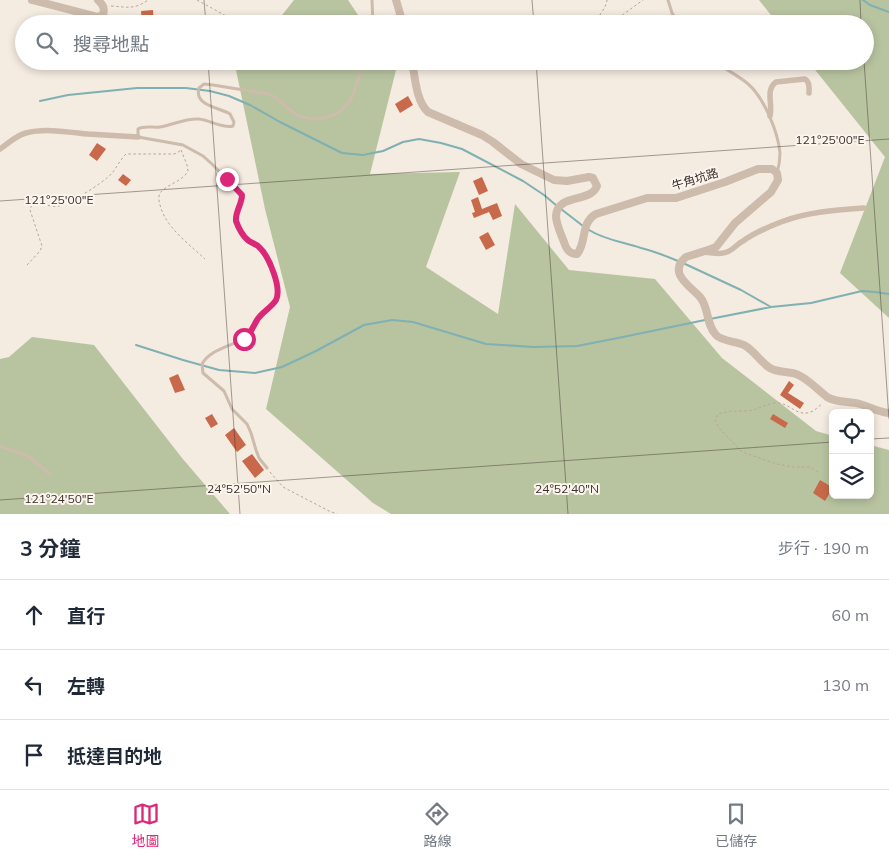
<!DOCTYPE html>
<html lang="zh-TW">
<meta charset="utf-8">
<style>
body{margin:0;font-family:Mulish,"Noto Sans TC",sans-serif;background:#f2f2f3;color:#1f2937}
.controls{position:absolute;right:15px;bottom:15px;display:grid;overflow:hidden;border-radius:8px;box-shadow:0 2px 8px #0003}
.controls button{width:45px;height:45px;display:grid;place-items:center;padding:0;border:0;border-bottom:1px solid #e0e1e3;background:#fff;color:#1f2937;font:25px sans-serif}
.stop{position:absolute;width:15px;height:15px;margin:-11px;border:4px solid #db2777;border-radius:50%;background:#fff}
.stop.end{background:#db2777;border-color:#fff;box-shadow:0 1px 5px #0008}
.list{margin:0;padding:0;list-style:none}
h2{display:flex;justify-content:space-between;align-items:center;height:65px;margin:0;padding:0 20px;font-size:21px}
h2 small{font-size:16px;font-weight:400;color:#747a83}
.list li{display:grid;grid-template-columns:32px 1fr auto;gap:15px;align-items:center;box-sizing:border-box;height:70px;padding:0 20px;border-top:1px solid #e0e1e3}
.list b{display:block;font-size:19px;white-space:nowrap}
.list em{font-size:16px;font-style:normal;color:#747a83}
.icon{flex:none;width:28px;height:28px;fill:none;stroke:currentColor;stroke-width:2;stroke-linecap:round;stroke-linejoin:round}
.map{position:relative;flex:none;width:889px;height:514px;overflow:hidden}
.search{position:absolute;background:#fff;box-shadow:0 2px 8px #0003;left:15px;right:15px;top:15px;height:55px;display:flex;align-items:center;gap:12px;box-sizing:border-box;padding:0 18px;border-radius:28px;color:#747a83;font-size:19px}
.sheet{height:275px;background:#fff}
nav{display:flex;justify-content:space-around;align-items:center;box-sizing:border-box;height:70px;border-top:1px solid #e0e1e3;background:#fff;font-size:14px;color:#747a83}
nav a{display:grid;justify-items:center;gap:2px}
nav .on{color:#db2777}
.map>svg:first-child{display:block}
.green{fill:#b8c4a0}
.lines{fill:none;stroke-linecap:round;stroke-linejoin:round}
.stream{stroke:#7fb0b2;stroke-width:2}
.building{fill:#c8694b}
.path{stroke:#b9a596;stroke-width:1;stroke-dasharray:2.5 2.5;stroke-linecap:butt}
.service{stroke:#cdbbac;stroke-width:3}
.minor{stroke:#cdbbac;stroke-width:5.5}
.tertiary{stroke:#cdbbac;stroke-width:8}
.route{stroke:#db2777;stroke-width:6}
.ticks{fill:none;stroke:#3b302b;stroke-width:1;stroke-opacity:0.45}
.labels{text-anchor:middle;dominant-baseline:central;stroke-width:4;stroke-linejoin:round;paint-order:stroke}
.street-label{font-size:12px;fill:#3b302b;stroke:#fbf5ee}
.ticks-label{font-size:12px;text-anchor:middle;fill:#3b302b;stroke:#fbf5ee;stroke-width:4;stroke-linejoin:round;paint-order:stroke}
</style>
<div class="map">
<svg width="889" height="514" viewBox="0 0 889 514">
<rect width="100%" height="100%" fill="#f4ebe1"/>
<path class="green" d="M 294,0 L 348,0 L 364,24 L 275,24 Z
M 759,0 L 889,0 L 889,318 L 840,273 L 885,157 L 808,61 L 865,61 L 865,24 L 778,24 Z
M 243,61 L 390,61 L 396,70 L 370,174 L 460,172 L 426,267 L 498,314 L 515,204 L 569,270 L 655,279 L 722,358 L 816,431 L 833,436 L 833,495 L 870,495 L 870,445 L 889,450 L 889,514 L 391,514 L 373,503 L 266,409 L 290,307 L 265,209 L 236,70 Z
M 32,337 L 94,345 L 182,458 L 230,514 L 0,514 L 0,359 L 9,357 Z"/>
<g class="lines">
<path class="stream" d="M 863,0 L 870,5 L 889,12
M 40,101 L 68,95 L 137,88 L 186,88 L 210,91 L 229,96 L 250,105 L 280,122 L 342,153 L 363,155 L 383,151 L 403,142 L 419,139 L 441,143 L 462,149 L 523,181 L 544,195 L 557,206
M 561,209 L 583,226
M 589,230 C 605,240 623,242 641,248 C 654,251 666,256 678,261
M 683,263 L 741,290 L 771,307
M 710,319 L 771,307 L 811,303 L 862,291 L 875,292 L 889,294
M 136,345 L 183,360 L 219,370 L 255,373 L 282,367 L 316,351 L 364,325 L 392,320 L 413,322 L 486,344 L 534,347 L 577,346 L 618,338 L 705,320"/>
</g>
<path class="building" d="M 153,10 L 154,24 L 142,24 L 141,11 Z
M 408,96 L 413,105 L 400,113 L 395,104 Z
M 97,143 L 106,149 L 97,161 L 89,155 Z
M 123,174 L 131,180 L 126,186 L 118,180 Z
M 482,177 L 488,191 L 479,195 L 473,181 Z
M 478,197 L 482,209 L 497,203 L 502,216 L 493,220 L 489,212 L 474,218 L 472,213 L 475,212 L 471,200 Z
M 488,232 L 495,245 L 486,250 L 479,237 Z
M 178,374 L 185,390 L 175,393 L 169,378 Z
M 789,381 L 794,385 L 788,393 L 804,403 L 800,409 L 780,395 Z
M 212,414 L 218,424 L 211,428 L 205,418 Z
M 773,414 L 788,423 L 785,428 L 770,419 Z
M 234,428 L 246,445 L 237,452 L 225,435 Z
M 252,454 L 264,470 L 255,478 L 242,461 Z
M 820,480 L 832,487 L 830,491 L 831,491 L 825,501 L 813,493 Z"/>
<g class="lines">
<path class="path" d="M 197,0 L 228,17
M 111,6 C 127,7 134,10 148,0
M 597,24 L 596,22 C 599,14 606,9 607,0
M 610,24 L 643,0
M 181,150 L 187,165 L 188,171 C 182,182 167,184 160,193 C 158,197 159,201 160,205 C 166,228 188,243 205,259
M 27,265 L 40,251 L 42,246 L 30,210 L 32,204 C 41,201 49,208 59,206 C 69,204 105,182 112,173 C 117,167 120,160 126,154 L 174,154 L 177,153 L 181,150
M 270,472 L 283,487 L 329,511 L 337,514
M 818,472 L 810,467 L 793,467 L 777,464 L 742,452 L 719,428 L 715,421 L 718,414 C 729,410 741,412 753,410 C 761,408 768,403 776,403 C 790,402 797,419 813,411 C 816,409 819,406 822,404"/>
<path class="service" d="M 372,0 L 373,24
M 668,0 L 672,13 L 679,24
M 714,61 C 725,69 737,75 747,83 C 764,97 778,132 780,153 C 780,160 779,166 777,173
M 0,446 L 28,456 L 50,474
M 267,468 L 259,458 L 256,450 L 251,433 L 247,424 L 232,409 L 224,391 L 203,373 L 202,364 C 210,350 228,347 241,340 C 251,335 252,328 258,320 C 262,313 269,309 274,303 C 286,288 270,264 261,250 L 258,247 L 245,238 L 236,222 L 237,214 L 242,202 L 242,195 L 212,164 L 203,156 L 183,145 L 138,137 L 138,129 C 144,125 153,128 160,127 C 173,125 185,118 199,119 C 209,120 224,129 233,126 L 234,122 L 230,114 C 219,107 194,106 199,88 L 204,84 L 213,85 L 268,94 C 282,98 284,108 296,114 C 314,124 340,118 351,99 C 357,87 359,73 363,61"/>
<path class="minor" d="M 770,116 C 773,104 765,90 776,82 L 805,79 C 810,82 809,88 809,93
M 0,149 C 9,143 15,136 26,133 C 45,128 68,132 88,134 C 104,135 121,136 138,137
M 704,252 C 712,253 719,255 727,252 C 733,250 737,244 743,241 C 754,233 768,227 781,222 C 807,212 836,210 864,208"/>
<path class="tertiary" d="M 32,0 L 98,17 L 103,15 C 105,8 103,5 98,0
M 396,0 L 403,24
M 412,61 C 415,77 416,101 428,112 L 482,135 L 493,142 L 521,164 L 554,180 L 567,181 L 589,177 L 593,178 L 597,186 C 591,203 557,193 556,216 C 556,224 561,234 564,242 C 566,249 569,254 577,254 C 587,243 580,223 596,214 L 647,198 L 676,198 L 725,182 L 758,169 L 772,169 L 777,173 L 778,180 L 771,192 L 735,223 L 716,247 L 711,249 L 686,257 C 667,273 690,286 700,297 C 709,307 706,325 716,335 C 723,342 736,341 744,345 C 755,351 760,362 770,368 C 778,373 788,371 796,374 C 806,377 818,390 827,397 C 837,403 849,401 860,404 C 870,407 879,412 889,413"/>
</g>
<g class="lines">
<path class="route" d="M 227,179 L 242,195 C 242,204 235,212 236,221 C 238,227 243,237 249,241 C 252,243 256,244 259,247 C 269,256 282,288 276,300 C 271,308 262,312 257,320 C 253,327 251,333 244,339"/>
</g>
<path class="ticks" d="M 204,0 L 206,24M 532,0 L 534,24M 860,0 L 861,24M 208,61 L 240,514M 536,61 L 568,514M 864,61 L 889,419M 0,201 L 889,139M 870,439 L 889,438M 0,500 L 833,442"/>
<g class="labels">
<g class="street-label">
<text transform="translate(695 179) rotate(-17)">牛角坑路</text>
</g>
</g>
<g class="ticks-label">
<text x="830" y="144">121°25'00"E</text>
<text x="59" y="204">121°25'00"E</text>
<text x="239" y="493">24°52'50"N</text>
<text x="567" y="493">24°52'40"N</text>
<text x="59" y="503">121°24'50"E</text>
</g>
</svg>
<div class="controls">
<button><svg class="icon" aria-label="locate" viewBox="0 0 24 24"><circle cx="12" cy="12" r="6"/><path d="M12 2v4M12 18v4M2 12h4M18 12h4"/></svg></button>
<button><svg class="icon" aria-label="layers" viewBox="0 0 24 24"><path d="M12 4l9 5-9 5-9-5zM3 14l9 5 9-5"/></svg></button>
</div>
<div class="stop" style="left:244px;top:339px"></div>
<div class="stop end" style="left:227px;top:179px"></div>
<div class="search"><svg class="icon" aria-label="search" viewBox="0 0 24 24"><circle cx="10" cy="10" r="6"/><path d="M15 15l6 6"/></svg>搜尋地點</div>
</div>
<section class="sheet">
<h2>3 分鐘<small>步行 · 190 m</small></h2>
<ul class="list">
<li><svg class="icon" aria-label="ahead" viewBox="0 0 24 24"><path d="M12 20V5M6 11l6-6 6 6"/></svg><div><b>直行</b></div><em>60 m</em></li>
<li><svg class="icon" aria-label="left" viewBox="0 0 24 24"><path d="M17 20v-9H6M10 6l-5 5 5 5"/></svg><div><b>左轉</b></div><em>130 m</em></li>
<li><svg class="icon" aria-label="arrive" viewBox="0 0 24 24"><path d="M6 21V4h12l-3 4 3 4H6"/></svg><div><b>抵達目的地</b></div></li>
</ul>
</section>
<nav>
<a class="on"><svg class="icon" aria-label="map" viewBox="0 0 24 24"><path d="M3 6l6-2 6 2 6-2v14l-6 2-6-2-6 2zM9 4v14M15 6v14"/></svg>地圖</a>
<a><svg class="icon" aria-label="directions" viewBox="0 0 24 24"><path d="M12 3l9 9-9 9-9-9zM9 14v-3h6M13 9l2 2-2 2"/></svg>路線</a>
<a><svg class="icon" aria-label="saved" viewBox="0 0 24 24"><path d="M7 4h10v16l-5-4-5 4z"/></svg>已儲存</a>
</nav>
